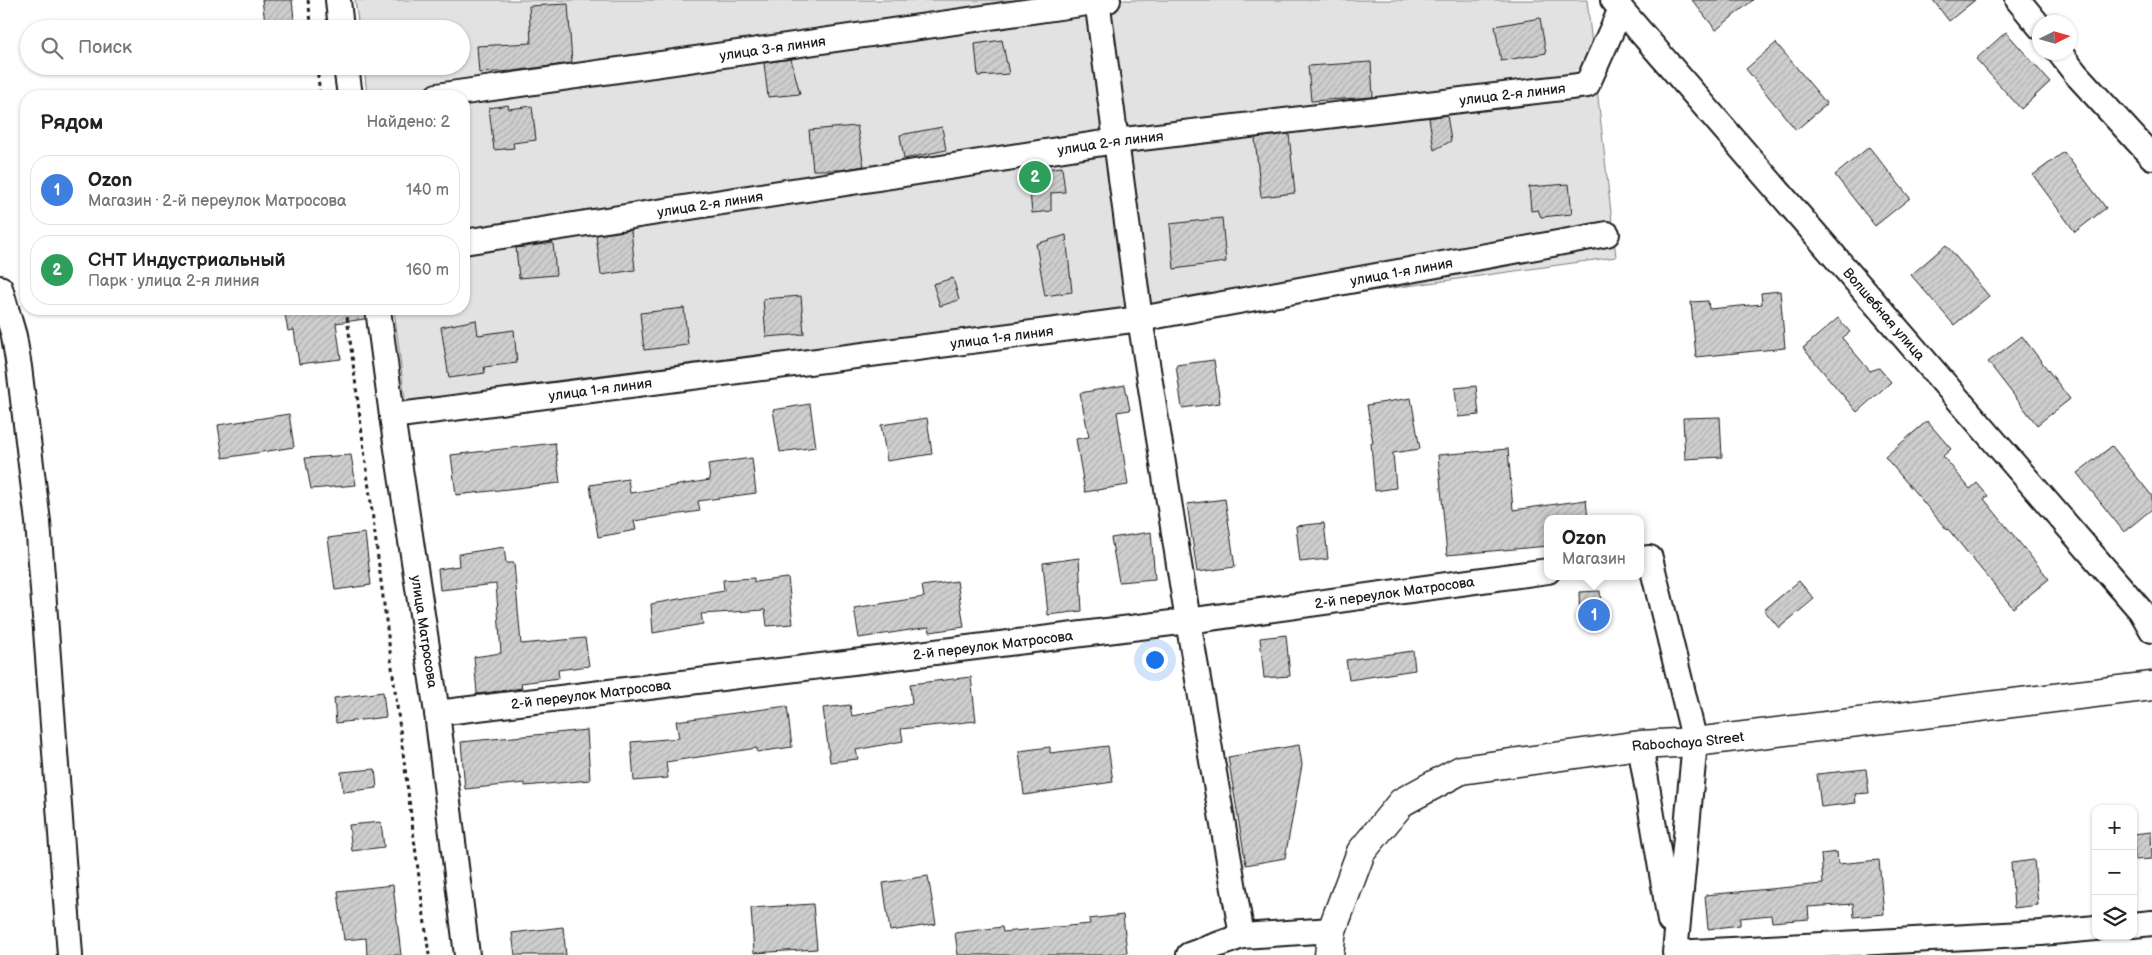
<!DOCTYPE html>
<html lang="ru">
<meta charset="utf-8">
<style>
body{margin:0;font-family:"Balsamiq Sans",sans-serif;background:#f6f6f6;color:#222}
.controls{position:absolute;right:15px;bottom:15px;display:grid;overflow:hidden;border-radius:10px;box-shadow:0 1px 4px #0004}
.controls button{width:45px;height:45px;display:grid;place-items:center;padding:0;border:0;border-bottom:1px solid #e0e0e0;background:#fff;color:#222;font:25px sans-serif}
.compass{position:absolute;left:2032px;top:15px;width:45px;height:45px;border-radius:50%;background:#fff;box-shadow:0 1px 4px #0004;rotate:85deg}
.you{position:absolute;left:1154px;top:659px;width:18px;height:18px;margin:-12px;border:4px solid #fff;border-radius:50%;background:#1a73e8;box-shadow:0 0 0 8px #1a73e833}
.badge{display:grid;place-items:center;width:32px;height:32px;border-radius:50%;background:#d93025;color:#fff;font-size:16px;font-weight:700}
.pin{position:absolute;translate:-50% -50%;border:2px solid #fff;box-shadow:0 1px 5px #0006}
.popup{position:absolute;left:1544px;top:515px;width:100px;height:65px;box-sizing:border-box;display:grid;place-content:center;border-radius:10px;background:#fff;filter:drop-shadow(0 1px 4px #0005);font-size:16px;white-space:nowrap;color:#767676}
.popup b{font-size:19px;color:#222}
.popup::after{content:'';position:absolute;left:50%;top:100%;margin-left:-10px;border:10px solid transparent;border-top-color:#fff}
.list{margin:0;padding:0;list-style:none}
h2{display:flex;justify-content:space-between;align-items:center;height:65px;margin:0;padding:0 20px;font-size:21px}
h2 small{font-size:16px;font-weight:400;color:#767676}
.list li{display:grid;grid-template-columns:32px 1fr auto;gap:15px;align-items:center;box-sizing:border-box;height:70px;margin:0 10px 10px;padding:0 10px;border:1px solid #e0e0e0;border-radius:20px}
.list b{display:block;font-size:19px;white-space:nowrap}
.list p{margin:0;font-size:16px;white-space:nowrap;color:#767676}
.list em{font-size:16px;font-style:normal;color:#767676}
.icon{flex:none;width:28px;height:28px;fill:none;stroke:currentColor;stroke-width:2;stroke-linecap:round;stroke-linejoin:round}
.map{position:relative;flex:none;width:2152px;height:955px;overflow:hidden}
.search{position:absolute;background:#fff;box-shadow:0 1px 4px #0004;left:20px;top:20px;width:450px;height:55px;display:flex;align-items:center;gap:12px;box-sizing:border-box;padding:0 18px;border-radius:28px;color:#767676;font-size:19px}
.panel{position:absolute;background:#fff;box-shadow:0 1px 4px #0004;left:20px;top:90px;width:450px;height:225px;border-radius:20px}
.map>svg:first-child{display:block}
.garden{fill:#e2e2e2;stroke:#7f7f7f}
.building{fill:url(#building-hatch);stroke:#1c1c1c}
.lines{fill:none;stroke-linecap:round;stroke-linejoin:round}
.minor-casing{stroke:#1c1c1c;stroke-width:28}
.major-casing{stroke:#1c1c1c;stroke-width:31}
.path{stroke:#1c1c1c;stroke-width:3;stroke-dasharray:4 4;stroke-linecap:butt}
.minor{stroke:#fff;stroke-width:24}
.major{stroke:#fff;stroke-width:28}
.labels{text-anchor:middle;dominant-baseline:central;stroke-width:4.5;stroke-linejoin:round;paint-order:stroke}
.street-label{font-size:14px;fill:#1c1c1c;stroke:#fff}
</style>
<div class="map">
<svg width="2152" height="955" viewBox="0 0 2152 955">
<defs>
<pattern id="building-hatch" width="6" height="6" patternUnits="userSpaceOnUse" patternTransform="scale(1.25)"><rect width="6" height="6" fill="#cecece"/><path d="M-1 1l2-2M0 6l6-6M5 7l2-2" fill="none" stroke="#b0b0b0"/></pattern>
</defs>
<rect width="100%" height="100%" fill="#fff"/>
<filter id="ink" filterUnits="userSpaceOnUse"><feTurbulence type="fractalNoise" baseFrequency=".02" numOctaves="2"/><feDisplacementMap in="SourceGraphic" scale="10" xChannelSelector="R" yChannelSelector="G"/><feConvolveMatrix kernelMatrix="1 2 1 2 8 2 1 2 1" color-interpolation-filters="sRGB"/></filter>
<g filter="url(#ink)">
<path class="garden" d="M 355,0 L 1587,0 L 1616,257 L 408,425 L 394,309 L 464,309 L 464,96 L 367,96 L 364,66 L 461,66 L 461,29 L 359,29 Z"/>
<path class="building" d="M 262,0 L 292,0 L 295,29 L 266,29 Z
M 1692,0 L 1753,0 L 1716,30 Z
M 1933,0 L 1975,0 L 1949,21 Z
M 568,4 L 572,63 L 513,71 L 479,73 L 477,46 L 531,43 L 529,6 Z
M 1540,18 L 1546,53 L 1501,61 L 1495,26 Z
M 2006,32 L 2050,82 L 2021,109 L 1976,59 Z
M 1002,40 L 1009,74 L 978,76 L 975,44 Z
M 1776,43 L 1827,104 L 1796,130 L 1746,69 Z
M 791,59 L 800,94 L 768,97 L 764,63 Z
M 1371,62 L 1373,97 L 1311,101 L 1308,66 Z
M 508,105 L 509,109 L 532,106 L 536,140 L 513,143 L 514,148 L 494,150 L 489,108 Z
M 1447,115 L 1451,141 L 1434,150 L 1429,118 Z
M 857,126 L 864,166 L 840,170 L 813,170 L 809,130 Z
M 942,127 L 946,150 L 904,159 L 900,135 Z
M 1289,134 L 1295,193 L 1261,197 L 1255,138 Z
M 1869,147 L 1910,198 L 1875,226 L 1835,175 Z
M 2064,152 L 2106,208 L 2075,232 L 2033,175 Z
M 1062,167 L 1065,192 L 1051,193 L 1051,211 L 1032,213 L 1028,171 Z
M 1569,184 L 1572,214 L 1541,217 L 1538,210 L 1531,211 L 1529,187 Z
M 1222,218 L 1226,262 L 1174,269 L 1170,224 Z
M 631,230 L 635,270 L 601,275 L 596,235 Z
M 1066,235 L 1072,292 L 1045,296 L 1036,244 Z
M 553,243 L 556,275 L 519,278 L 516,248 Z
M 1946,245 L 1989,296 L 1954,325 L 1911,275 Z
M 953,278 L 959,300 L 940,306 L 933,284 Z
M 1780,291 L 1785,348 L 1696,357 L 1691,302 L 1708,301 L 1709,309 L 1762,304 L 1761,293 Z
M 801,296 L 804,334 L 766,337 L 763,299 Z
M 684,308 L 688,345 L 644,350 L 640,313 Z
M 284,309 L 365,309 L 365,319 L 336,323 L 341,359 L 299,364 L 294,330 L 288,331 Z
M 1838,318 L 1850,332 L 1842,338 L 1870,371 L 1879,368 L 1891,382 L 1857,412 L 1803,348 Z
M 476,320 L 478,335 L 514,330 L 517,363 L 484,367 L 485,373 L 449,378 L 441,327 Z
M 2022,336 L 2070,399 L 2037,425 L 1988,362 Z
M 1214,360 L 1220,403 L 1182,408 L 1176,365 Z
M 1125,385 L 1130,410 L 1117,412 L 1128,485 L 1085,492 L 1076,439 L 1089,437 L 1080,393 Z
M 1476,386 L 1479,415 L 1458,417 L 1455,388 Z
M 1411,398 L 1420,449 L 1393,453 L 1396,488 L 1375,491 L 1371,443 L 1373,443 L 1367,405 Z
M 810,404 L 816,447 L 780,452 L 773,410 Z
M 289,414 L 294,447 L 223,458 L 218,425 Z
M 1720,417 L 1722,457 L 1685,459 L 1683,418 Z
M 927,418 L 932,454 L 887,461 L 881,425 Z
M 1927,421 L 1951,449 L 1943,456 L 1970,489 L 1977,483 L 1988,496 L 1984,499 L 2049,579 L 2013,608 L 1948,529 L 1947,530 L 1885,457 Z
M 555,443 L 560,483 L 456,495 L 451,455 Z
M 2112,446 L 2152,496 L 2152,509 L 2124,532 L 2077,473 Z
M 1508,449 L 1513,510 L 1586,500 L 1588,519 L 1548,519 L 1548,546 L 1447,555 L 1438,455 Z
M 351,455 L 356,485 L 311,489 L 305,458 Z
M 752,458 L 756,493 L 698,501 L 700,511 L 634,521 L 636,530 L 598,537 L 590,485 L 628,479 L 630,493 L 710,480 L 708,464 Z
M 1225,499 L 1235,567 L 1197,572 L 1187,504 Z
M 1324,523 L 1328,559 L 1300,562 L 1296,526 Z
M 1151,532 L 1155,579 L 1119,582 L 1111,538 Z
M 365,533 L 371,585 L 335,590 L 328,538 Z
M 504,547 L 506,563 L 514,563 L 521,644 L 585,638 L 589,666 L 558,670 L 559,678 L 521,683 L 522,688 L 477,694 L 474,657 L 501,653 L 496,584 L 440,590 L 438,569 L 459,566 L 458,554 Z
M 1079,558 L 1082,611 L 1048,615 L 1043,563 Z
M 754,578 L 754,582 L 788,578 L 793,624 L 767,626 L 765,610 L 701,614 L 703,624 L 653,633 L 651,604 L 724,591 L 723,580 Z
M 957,581 L 964,627 L 930,632 L 929,627 L 859,638 L 854,608 L 924,597 L 922,586 Z
M 1799,581 L 1814,599 L 1779,628 L 1764,610 Z
M 1600,591 L 1602,621 L 1580,622 L 1579,592 Z
M 1286,635 L 1290,676 L 1264,678 L 1260,638 Z
M 1413,651 L 1415,670 L 1349,680 L 1346,660 Z
M 971,677 L 976,721 L 901,729 L 903,741 L 856,750 L 858,759 L 830,762 L 823,708 L 850,705 L 852,716 L 912,704 L 910,684 Z
M 383,692 L 386,717 L 336,723 L 334,698 Z
M 787,706 L 792,747 L 757,752 L 757,748 L 666,762 L 668,778 L 634,781 L 631,742 L 679,738 L 676,721 Z
M 587,730 L 590,780 L 525,786 L 525,783 L 465,789 L 461,742 Z
M 1299,745 L 1302,765 L 1285,858 L 1246,865 L 1228,757 Z
M 1108,746 L 1113,782 L 1024,795 L 1019,751 L 1050,747 L 1050,753 Z
M 375,769 L 377,788 L 343,792 L 341,772 Z
M 1866,769 L 1869,793 L 1855,794 L 1856,803 L 1821,807 L 1817,774 Z
M 381,822 L 384,847 L 352,851 L 349,825 Z
M 2151,832 L 2152,859 L 2135,860 L 2133,834 Z
M 1837,852 L 1838,864 L 1879,860 L 1884,914 L 1854,917 L 1853,904 L 1808,907 L 1809,919 L 1772,922 L 1771,915 L 1740,918 L 1740,925 L 1708,929 L 1705,895 L 1823,884 L 1821,854 Z
M 2034,860 L 2038,905 L 2014,908 L 2011,863 Z
M 928,876 L 936,924 L 890,931 L 883,883 Z
M 393,885 L 401,955 L 367,955 L 366,938 L 344,940 L 338,891 Z
M 813,904 L 817,949 L 754,953 L 751,908 Z
M 1123,915 L 1127,953 L 1104,955 L 958,955 L 955,933 L 1002,927 L 1003,932 L 1090,924 L 1089,919 Z
M 563,927 L 566,955 L 515,955 L 512,933 Z"/>
<g class="lines">
<g class="minor-casing">
<g id="minor">
<path d="M 338,0 L 341,29"/>
<path d="M 1097,0 L 1140,319 L 1188,621 L 1242,936"/>
<path id="s1" d="M 1613,0 L 2141,611 L 2152,630"/>
<path d="M 2018,0 L 2040,27"/>
<path d="M 2059,52 L 2076,74 L 2152,157"/>
<path d="M 346,66 L 350,96"/>
<path id="s2" d="M 437,96 L 1108,0"/>
<path id="s3" d="M 464,242 L 1116,141 L 1587,85 L 1621,9"/>
<path d="M 0,288 L 14,336 L 19,367 L 38,522 L 70,955"/>
<path id="s4" d="M 378,309 L 392,416 L 437,713 L 467,955"/>
<path id="s5" d="M 392,416 L 1140,319 L 1607,234"/>
<path d="M 1640,559 L 1650,558 L 1695,742 L 1675,953 L 2041,933 L 2096,928"/>
<path id="s6" d="M 437,713 L 1188,621 L 1548,571"/>
<path d="M 1640,745 L 1670,921"/>
<path d="M 2133,925 L 2152,923"/>
<path d="M 1189,955 L 1242,936 L 1332,930"/>
</g>
</g>
<g class="major-casing">
<g id="major">
<path id="s7" d="M 1329,955 L 1332,930 L 1361,852 L 1402,802 L 1461,770 L 1640,745 L 1695,742 L 2152,686"/>
</g>
</g>
<path class="path" d="M 308,0 L 312,29
M 317,66 L 320,96
M 346,309 L 429,955"/>
<use href="#minor" class="minor"/>
<use href="#major" class="major"/>
</g>
</g>
<g class="labels">
<g class="street-label">
<text stroke="none"><textPath href="#s2" startOffset="339">улица 3-я линия</textPath></text>
<text stroke="none"><textPath href="#s3" startOffset="1059">улица 2-я линия</textPath></text>
<text stroke="none"><textPath href="#s3" startOffset="654">улица 2-я линия</textPath></text>
<text stroke="none"><textPath href="#s3" startOffset="249">улица 2-я линия</textPath></text>
<text stroke="none"><textPath href="#s5" startOffset="1020">улица 1-я линия</textPath></text>
<text stroke="none"><textPath href="#s1" startOffset="415">Волшебная улица</textPath></text>
<text stroke="none"><textPath href="#s5" startOffset="615">улица 1-я линия</textPath></text>
<text stroke="none"><textPath href="#s5" startOffset="210">улица 1-я линия</textPath></text>
<text stroke="none"><textPath href="#s6" startOffset="965">2-й переулок Матросова</textPath></text>
<text stroke="none"><textPath href="#s4" startOffset="326">улица Матросова</textPath></text>
<text stroke="none"><textPath href="#s6" startOffset="560">2-й переулок Матросова</textPath></text>
<text stroke="none"><textPath href="#s6" startOffset="155">2-й переулок Матросова</textPath></text>
<text stroke="none"><textPath href="#s7" startOffset="469">Rabochaya Street</textPath></text>
</g>
</g>
</svg>
<div class="controls">
<button>+</button>
<button>−</button>
<button><svg class="icon" aria-label="layers" viewBox="0 0 24 24"><path d="M12 4l9 5-9 5-9-5zM3 14l9 5 9-5"/></svg></button>
</div>
<svg class="compass" viewBox="-18 -18 36 36"><path d="M0-13l5 13h-10z" fill="#e53935"/><path d="M0 13l5-13h-10z" fill="#767676"/></svg>
<div class="you"></div>
<div class="pin badge" style="left:1594px;top:615px;background:#3f7fe0">1</div>
<div class="popup"><b>Ozon</b>Магазин</div>
<div class="pin badge" style="left:1035px;top:177px;background:#2e9e5b">2</div>
<div class="search"><svg class="icon" aria-label="search" viewBox="0 0 24 24"><circle cx="10" cy="10" r="6"/><path d="M15 15l6 6"/></svg>Поиск</div>
<section class="panel">
<h2>Рядом<small>Найдено: 2</small></h2>
<ul class="list">
<li><span class="badge" style="background:#3f7fe0">1</span><div><b>Ozon</b><p>Магазин · 2-й переулок Матросова</p></div><em>140 m</em></li>
<li><span class="badge" style="background:#2e9e5b">2</span><div><b>СНТ Индустриальный</b><p>Парк · улица 2-я линия</p></div><em>160 m</em></li>
</ul>
</section>
</div>
